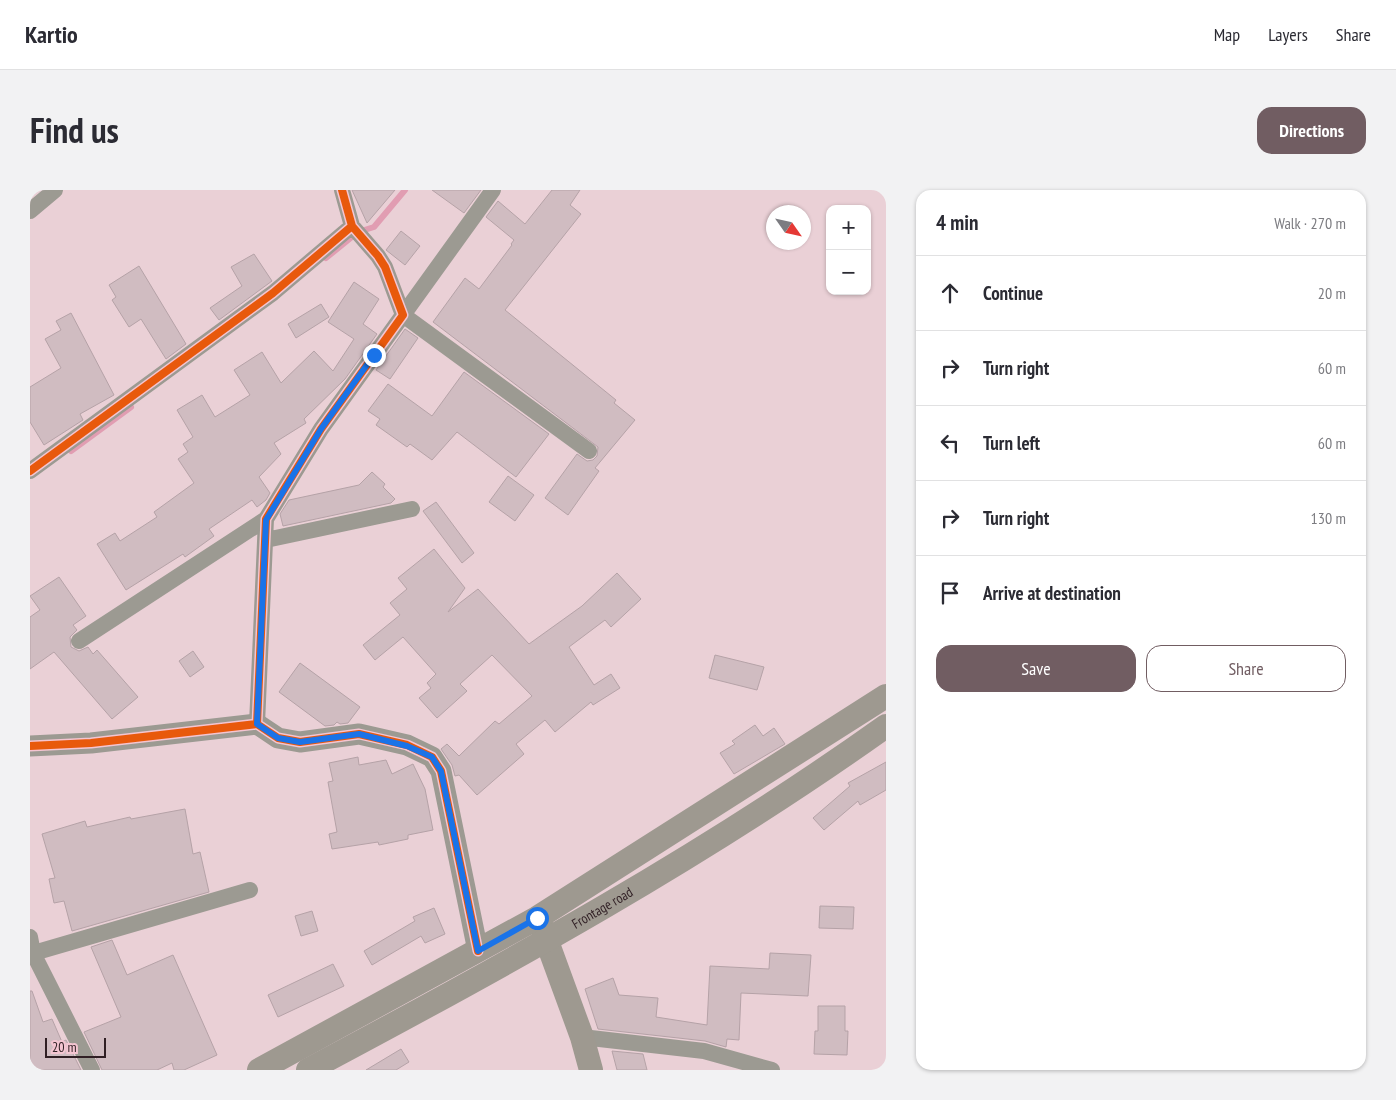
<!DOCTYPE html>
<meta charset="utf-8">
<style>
body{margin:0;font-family:"PT Sans Narrow",sans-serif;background:#f2f2f3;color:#2b2b33}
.controls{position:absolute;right:15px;top:15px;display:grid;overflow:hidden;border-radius:10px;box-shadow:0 1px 4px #0004}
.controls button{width:45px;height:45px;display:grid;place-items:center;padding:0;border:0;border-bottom:1px solid #e1e1e2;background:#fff;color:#2b2b33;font:25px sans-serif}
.compass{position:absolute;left:736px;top:15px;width:45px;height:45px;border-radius:50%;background:#fff;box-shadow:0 1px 4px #0004;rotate:124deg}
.scale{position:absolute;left:15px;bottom:12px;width:61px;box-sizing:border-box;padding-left:5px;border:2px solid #301f24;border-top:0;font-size:14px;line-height:18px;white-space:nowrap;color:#301f24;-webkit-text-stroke:4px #f4c5d1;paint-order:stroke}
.stop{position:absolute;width:15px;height:15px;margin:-11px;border:4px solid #1a73e8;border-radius:50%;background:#fff}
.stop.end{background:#1a73e8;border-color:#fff;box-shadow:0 1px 5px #0008}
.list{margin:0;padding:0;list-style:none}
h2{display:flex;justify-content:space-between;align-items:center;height:65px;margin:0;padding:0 20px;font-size:21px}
h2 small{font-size:16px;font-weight:400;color:#7c7c81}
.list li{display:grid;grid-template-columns:32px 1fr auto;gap:15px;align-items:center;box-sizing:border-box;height:75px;padding:0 20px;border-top:1px solid #e1e1e2}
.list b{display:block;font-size:19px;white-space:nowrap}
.list em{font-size:16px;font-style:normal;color:#7c7c81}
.actions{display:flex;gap:10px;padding:15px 20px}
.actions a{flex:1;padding:11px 0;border:1px solid #715d62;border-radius:15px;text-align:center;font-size:18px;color:#715d62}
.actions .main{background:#715d62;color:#fff}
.icon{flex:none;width:28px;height:28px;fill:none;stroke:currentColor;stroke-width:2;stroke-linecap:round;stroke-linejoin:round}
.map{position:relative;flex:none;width:856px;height:880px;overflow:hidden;border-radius:15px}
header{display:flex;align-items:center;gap:30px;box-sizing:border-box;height:70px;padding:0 25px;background:#fff;border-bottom:1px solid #e1e1e2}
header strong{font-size:24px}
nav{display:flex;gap:28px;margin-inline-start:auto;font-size:18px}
.intro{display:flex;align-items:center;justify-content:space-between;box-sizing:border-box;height:120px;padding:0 30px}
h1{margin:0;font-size:35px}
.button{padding:12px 22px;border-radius:15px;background:#715d62;color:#fff;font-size:18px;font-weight:700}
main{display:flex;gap:30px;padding:0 30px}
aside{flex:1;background:#fff;border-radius:15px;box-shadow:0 1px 4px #0004}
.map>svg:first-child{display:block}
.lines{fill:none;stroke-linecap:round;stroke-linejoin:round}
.stream{stroke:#e19db2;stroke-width:6}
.building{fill:#d0bcc1;stroke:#b5a2a7}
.minor{stroke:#9c9a92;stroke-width:16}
.tertiary{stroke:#9c9a92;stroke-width:21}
.secondary{stroke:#9e9990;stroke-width:24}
.cycleway-casing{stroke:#f4c5d1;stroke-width:11}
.cycleway{stroke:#e8590c;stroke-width:8}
.route{stroke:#1a73e8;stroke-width:6}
.labels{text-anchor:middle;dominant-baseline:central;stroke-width:4;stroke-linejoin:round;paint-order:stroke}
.street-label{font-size:14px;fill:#301f24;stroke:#f4c5d1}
</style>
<header>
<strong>Kartio</strong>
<nav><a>Map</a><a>Layers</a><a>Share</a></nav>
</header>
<div class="intro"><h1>Find us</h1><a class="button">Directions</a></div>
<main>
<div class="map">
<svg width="856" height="880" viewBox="0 0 856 880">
<rect width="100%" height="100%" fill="#ead0d6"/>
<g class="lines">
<path class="stream" d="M 296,68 L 328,42 L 344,37 L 375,0
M 41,261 L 101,217"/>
</g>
<path class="building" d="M 322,0 L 365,0 L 337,33 Z
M 402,0 L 451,0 L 434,23 Z
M 522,0 L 550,0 L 540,15 L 551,24 L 475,120 L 586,210 L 584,213 L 605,230 L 565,278 L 569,281 L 538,325 L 515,308 L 547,264 L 557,271 L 563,270 L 567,266 L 568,257 L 403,132 L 435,88 L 449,99 L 482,55 L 481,54 L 484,50 L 456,27 L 468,11 L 495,34 Z
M 371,41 L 390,56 L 375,75 L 356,60 Z
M 224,64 L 242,91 L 189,130 L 180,118 L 212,96 L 201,77 Z
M 109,76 L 156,154 L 136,169 L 111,129 L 99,137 L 82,110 L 86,107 L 79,95 Z
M 324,92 L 349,109 L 333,134 L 347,144 L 315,189 L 274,229 L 276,233 L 244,253 L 251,264 L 229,287 L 240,303 L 236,310 L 227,317 L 222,310 L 179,339 L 184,346 L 155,367 L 153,364 L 96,400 L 67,354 L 85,343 L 90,351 L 127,327 L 124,322 L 164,293 L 148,269 L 158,262 L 153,254 L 163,247 L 147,220 L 172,205 L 185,227 L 220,205 L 204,180 L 232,162 L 251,193 L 284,161 L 303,181 L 324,149 L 298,132 Z
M 291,114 L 299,127 L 266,148 L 258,134 Z
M 41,123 L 84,205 L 50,224 L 53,230 L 14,255 L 0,232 L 0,197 L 31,178 L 15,149 L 31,140 L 26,131 Z
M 375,139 L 388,148 L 360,189 L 346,180 Z
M 434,182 L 519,244 L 486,287 L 427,242 L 402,270 L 380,254 L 377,257 L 346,235 L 350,229 L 338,221 L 358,194 L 402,226 Z
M 342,282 L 355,294 L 353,297 L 365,309 L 361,313 L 253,336 L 250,324 L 259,310 L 329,295 Z
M 478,286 L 504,305 L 485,331 L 459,312 Z
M 406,312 L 444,363 L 432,373 L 393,321 Z
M 404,359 L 435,398 L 418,422 L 448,399 L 499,454 L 552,416 L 587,383 L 611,409 L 581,437 L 575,430 L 539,457 L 564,495 L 581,484 L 590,498 L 563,515 L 561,512 L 525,542 L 515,530 L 486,554 L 494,564 L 447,605 L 429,585 L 425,586 L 422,575 L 411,559 L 417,554 L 429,566 L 465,531 L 469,534 L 502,506 L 462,465 L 430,494 L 437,501 L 407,528 L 389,508 L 401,498 L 397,493 L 406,484 L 373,447 L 345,470 L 333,455 L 370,425 L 360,413 L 377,399 L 368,388 Z
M 29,387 L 56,426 L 43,435 L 47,440 L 40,447 L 41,457 L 49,461 L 58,457 L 63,464 L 67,460 L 108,507 L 82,529 L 24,462 L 0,479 L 0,427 L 10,420 L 0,406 Z
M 163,461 L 174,477 L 160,487 L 149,471 Z
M 685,465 L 734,477 L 727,500 L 679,488 Z
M 270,473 L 330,517 L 318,533 L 310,534 L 307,532 L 304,535 L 295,536 L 249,502 Z
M 725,535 L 733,546 L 744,538 L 755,554 L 704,584 L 690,563 L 705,554 L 702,551 Z
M 328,567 L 329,575 L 356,570 L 362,584 L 383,574 L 395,599 L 403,640 L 378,645 L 378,649 L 349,655 L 348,652 L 302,659 L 299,644 L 307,642 L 298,592 L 303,591 L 299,573 Z
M 856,572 L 856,600 L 830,615 L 828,611 L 794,640 L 783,628 L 820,596 L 818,593 Z
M 155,619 L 163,664 L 170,662 L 179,702 L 42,741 L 34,711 L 24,713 L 19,689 L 25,688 L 12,644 L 55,631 L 57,637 L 100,627 L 101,629 Z
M 790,716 L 824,717 L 823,739 L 789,738 Z
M 404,718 L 415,744 L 395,753 L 391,746 L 342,775 L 334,761 L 385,731 L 383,727 Z
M 282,721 L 288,741 L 271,746 L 265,726 Z
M 82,750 L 97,785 L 143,765 L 187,865 L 154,880 L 144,880 L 142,873 L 127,880 L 72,880 L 54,842 L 91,827 L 61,757 Z
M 740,763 L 781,765 L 778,806 L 711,803 L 709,850 L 697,849 L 696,857 L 675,851 L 568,839 L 555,799 L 583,788 L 589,805 L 628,808 L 626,827 L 677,835 L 680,776 L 739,779 Z
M 303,774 L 314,796 L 248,827 L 238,805 Z
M 0,801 L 2,801 L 13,832 L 22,829 L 32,852 L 36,850 L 51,880 L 0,880 Z
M 788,816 L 815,816 L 815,841 L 818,841 L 817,865 L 784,864 L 785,841 L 788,841 Z
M 371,859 L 379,872 L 366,880 L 336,880 Z
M 582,861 L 613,864 L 617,880 L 587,880 Z"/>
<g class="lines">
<path class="minor" d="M 463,0 L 373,125 L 559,261
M 0,21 L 25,0
M 0,281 L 243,103 L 322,36 L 312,0
M 236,350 L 382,319
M 49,451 L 236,329
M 227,534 L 236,329 L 291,239 L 373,125 L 355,77 L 348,66 L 322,36
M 0,747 L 3,763 L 62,880
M 0,764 L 220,700
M 552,847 L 674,861 L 742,880"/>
<path class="tertiary" d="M 0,556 L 61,553 L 227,534 L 248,548 L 270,552 L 329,544 L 377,555 L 402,567 L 411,581 L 448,761"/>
<g class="secondary">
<path d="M 511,735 L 552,847 L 561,880"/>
<path d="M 229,880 L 507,728 L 856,506"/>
<path id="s1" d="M 278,880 C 476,775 674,666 856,536"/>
</g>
<g class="cycleway-casing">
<path id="cycleway" d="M 0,281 L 243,103 L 322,36 L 312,0
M 227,534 L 236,329 L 291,239 L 373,125 L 355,77 L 348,66 L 322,36
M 0,556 L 61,553 L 227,534 L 248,548 L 270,552 L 329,544 L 377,555 L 402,567 L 411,581 L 448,761"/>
</g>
<use href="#cycleway" class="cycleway"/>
</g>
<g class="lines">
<path class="route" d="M 344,165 L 291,239 L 236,330 L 227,534 L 248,548 L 270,552 L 329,544 L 377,556 L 402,567 L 411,581 L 448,761 L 507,728"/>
</g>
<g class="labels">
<g class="street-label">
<text stroke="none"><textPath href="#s1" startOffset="336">Frontage road</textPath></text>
</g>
</g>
</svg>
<div class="controls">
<button>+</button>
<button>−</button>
</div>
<svg class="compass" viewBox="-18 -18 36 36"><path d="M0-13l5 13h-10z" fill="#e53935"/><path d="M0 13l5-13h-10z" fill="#7c7c81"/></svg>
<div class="scale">20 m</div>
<div class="stop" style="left:507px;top:728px"></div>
<div class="stop end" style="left:344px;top:165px"></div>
</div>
<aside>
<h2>4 min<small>Walk · 270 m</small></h2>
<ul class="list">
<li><svg class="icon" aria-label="ahead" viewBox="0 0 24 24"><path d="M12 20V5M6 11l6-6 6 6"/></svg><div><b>Continue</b></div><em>20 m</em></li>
<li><svg class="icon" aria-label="right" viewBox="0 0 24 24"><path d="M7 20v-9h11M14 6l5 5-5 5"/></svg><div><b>Turn right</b></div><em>60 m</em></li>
<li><svg class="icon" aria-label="left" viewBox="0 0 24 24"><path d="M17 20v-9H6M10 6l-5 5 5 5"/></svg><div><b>Turn left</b></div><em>60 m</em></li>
<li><svg class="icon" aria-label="right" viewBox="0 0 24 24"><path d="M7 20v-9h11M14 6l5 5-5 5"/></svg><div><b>Turn right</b></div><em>130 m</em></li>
<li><svg class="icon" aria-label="arrive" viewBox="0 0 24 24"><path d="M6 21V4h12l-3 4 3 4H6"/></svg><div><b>Arrive at destination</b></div></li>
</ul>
<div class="actions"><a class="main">Save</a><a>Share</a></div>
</aside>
</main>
